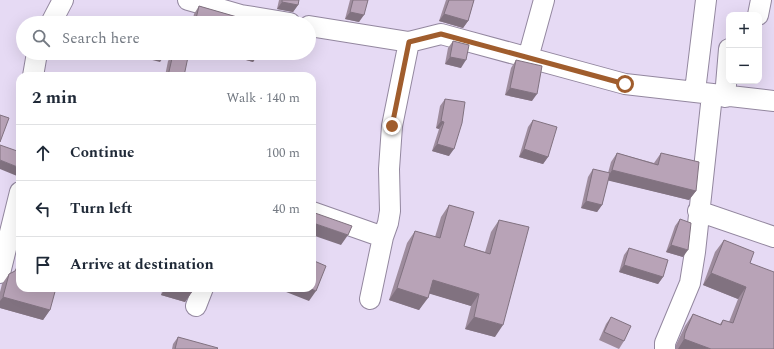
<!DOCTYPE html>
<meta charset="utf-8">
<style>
body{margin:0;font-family:Spectral,serif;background:#f6f6f7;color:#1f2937}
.controls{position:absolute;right:12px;top:12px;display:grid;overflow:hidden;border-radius:8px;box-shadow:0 4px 16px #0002}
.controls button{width:36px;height:36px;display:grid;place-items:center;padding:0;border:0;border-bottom:1px solid #e0e1e3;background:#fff;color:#1f2937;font:20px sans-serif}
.stop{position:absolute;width:12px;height:12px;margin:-9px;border:3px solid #a05d2d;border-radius:50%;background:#fff}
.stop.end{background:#a05d2d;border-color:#fff;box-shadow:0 1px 4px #0008}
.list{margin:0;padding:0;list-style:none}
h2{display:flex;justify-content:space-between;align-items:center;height:52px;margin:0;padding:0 16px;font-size:17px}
h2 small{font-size:13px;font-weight:400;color:#747a83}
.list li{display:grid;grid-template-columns:26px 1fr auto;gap:12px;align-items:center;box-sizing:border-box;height:56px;padding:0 16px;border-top:1px solid #e0e1e3}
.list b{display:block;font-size:15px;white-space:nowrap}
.list em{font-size:13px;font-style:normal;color:#747a83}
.icon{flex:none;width:22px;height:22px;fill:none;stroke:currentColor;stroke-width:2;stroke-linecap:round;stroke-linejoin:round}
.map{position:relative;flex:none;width:774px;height:349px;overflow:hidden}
.search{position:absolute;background:#fff;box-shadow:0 4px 16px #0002;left:16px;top:16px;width:300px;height:44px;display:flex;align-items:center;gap:10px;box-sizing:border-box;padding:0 14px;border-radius:22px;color:#747a83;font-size:15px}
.panel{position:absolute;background:#fff;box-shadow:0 4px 16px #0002;left:16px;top:72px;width:300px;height:220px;border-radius:12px}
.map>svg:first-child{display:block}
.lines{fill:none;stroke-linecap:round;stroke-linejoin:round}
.minor-casing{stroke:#93879f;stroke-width:22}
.minor{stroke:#fff;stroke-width:20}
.wall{fill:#9e8c9d}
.shaded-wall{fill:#817280}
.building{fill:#b8a3b7;stroke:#817280}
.route{stroke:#a05d2d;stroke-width:5}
</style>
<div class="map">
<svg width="774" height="349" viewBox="0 0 774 349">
<rect width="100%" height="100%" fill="#e6daf4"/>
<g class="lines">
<g class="minor-casing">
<path id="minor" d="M 188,0 L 241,15 L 290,23
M 758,15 L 761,0
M 51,23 L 63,0
M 309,26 L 409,42 L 441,34 L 625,84 L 774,101
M 528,58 L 544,0
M 33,76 L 37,53
M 695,91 L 706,0
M 725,97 L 729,49
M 698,211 L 774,237
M 312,212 L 383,237
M 0,273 L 20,192
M 370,299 L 383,237 L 388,223 L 390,211 L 389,169 L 392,126 L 409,42
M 196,306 L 203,288
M 665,349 L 665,343 L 690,283 L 695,252 L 712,95"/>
</g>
<use href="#minor" class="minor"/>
</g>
<path class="wall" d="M 279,0 L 299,0 L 298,5 L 293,12 L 277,9 Z
M 350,0 L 368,0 L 359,22 L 345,19 Z
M 446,0 L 474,0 L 468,21 L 463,28 L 439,21 Z
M 199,6 L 244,19 L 270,23 L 192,23 L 194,14 Z
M 453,41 L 461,68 L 445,64 L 448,48 Z
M 240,53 L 259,53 L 253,62 L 239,58 Z
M 173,54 L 184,76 L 165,76 L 168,61 Z
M 516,60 L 532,101 L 505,95 L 511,68 Z
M 445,99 L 449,156 L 432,151 L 439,129 L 436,128 L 440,106 Z
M 533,120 L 548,157 L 543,164 L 519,157 L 528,127 Z
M 617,153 L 654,163 L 661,153 L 696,191 L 689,200 L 608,180 L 602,205 L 597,212 L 581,208 L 588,177 L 593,169 L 608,173 L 611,162 Z
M 449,205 L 464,246 L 485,252 L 491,232 L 499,220 L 495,337 L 465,329 L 471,306 L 429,293 L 419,310 L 389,300 L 407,243 L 415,231 L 435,237 L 441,217 Z
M 680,219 L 683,257 L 666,252 L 675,226 Z
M 724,240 L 750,263 L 774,349 L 676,349 L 676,345 L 685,326 L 693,314 L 720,324 L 723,320 L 729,322 L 738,299 L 703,285 L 715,252 Z
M 629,248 L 663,277 L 658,284 L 619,272 L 624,255 Z
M 9,274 L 50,310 L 43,320 L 0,308 L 0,292 L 2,284 Z
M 163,288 L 194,288 L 192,292 L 185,302 L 161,295 Z
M 611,317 L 624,341 L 619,349 L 599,340 L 606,324 Z
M 178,337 L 217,349 L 172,349 L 173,344 Z"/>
<path class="shaded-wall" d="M 282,2 L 298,5 L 293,12 L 277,9 Z
M 350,12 L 364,15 L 359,22 L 345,19 Z
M 444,14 L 468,21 L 463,28 L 439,21 Z
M 139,53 L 156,53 L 165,55 L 160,62 L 137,56 Z
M 243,53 L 252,53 L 258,55 L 253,62 L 239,58 Z
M 450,57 L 466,60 L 461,68 L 445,64 Z
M 510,88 L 537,94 L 532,101 L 505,95 Z
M 441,121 L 444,122 L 439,129 L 436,128 Z
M 437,144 L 454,149 L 449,156 L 432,151 Z
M 524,149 L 548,157 L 543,164 L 519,157 Z
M 0,160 L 20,168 L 20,172 L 17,176 L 0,169 Z
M 612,170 L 696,191 L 689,200 L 606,180 Z
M 586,201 L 602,205 L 597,212 L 581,208 Z
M 316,224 L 348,235 L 341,245 L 312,235 Z
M 671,245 L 688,250 L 683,257 L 666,252 Z
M 624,265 L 663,277 L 658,284 L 619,272 Z
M 711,273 L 746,287 L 738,299 L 703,285 Z
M 433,280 L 479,294 L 471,306 L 424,292 Z
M 166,288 L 180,288 L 192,292 L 185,302 L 161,295 Z
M 276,288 L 309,288 L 316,291 L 309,301 Z
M 397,288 L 428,298 L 419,310 L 389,300 Z
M 3,297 L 50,310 L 43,320 L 0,308 L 0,301 Z
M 474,317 L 503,325 L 495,337 L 465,329 Z
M 684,339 L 711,349 L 678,349 Z"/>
<path class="building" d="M 282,0 L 299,0 L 298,5 L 282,2 Z
M 353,0 L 368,0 L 364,15 L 350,12 Z
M 449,0 L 474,0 L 468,21 L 444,14 Z
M 199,6 L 244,19 L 270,23 L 195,23 Z
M 453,41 L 469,45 L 466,60 L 450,57 Z
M 156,53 L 165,53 L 165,55 Z
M 252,53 L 259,53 L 258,55 Z
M 173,54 L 188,57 L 184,76 L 168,76 Z
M 516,60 L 542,66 L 537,94 L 510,88 Z
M 445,99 L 465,102 L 462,123 L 454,149 L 437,144 L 444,122 L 441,121 Z
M 0,115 L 9,118 L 0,142 Z
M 533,120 L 557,127 L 548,157 L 524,149 Z
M 0,145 L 20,152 L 20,168 L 0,160 Z
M 617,153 L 658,165 L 661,153 L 699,162 L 696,191 L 612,170 Z
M 593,169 L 610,173 L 602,205 L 586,201 Z
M 449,205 L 474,212 L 464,246 L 490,254 L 499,220 L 529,227 L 503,325 L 474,317 L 479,294 L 433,280 L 428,298 L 397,288 L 415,231 L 440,238 Z
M 312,209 L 315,213 L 352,226 L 348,235 L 316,224 L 312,236 Z
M 680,219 L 691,223 L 688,250 L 671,245 Z
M 724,240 L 754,252 L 750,263 L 774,272 L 774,349 L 711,349 L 684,339 L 685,333 L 693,314 L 721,325 L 723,320 L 733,323 L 746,287 L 711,273 Z
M 629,248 L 668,260 L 663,277 L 624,265 Z
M 312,260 L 326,266 L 316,291 L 309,288 L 312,288 Z
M 17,267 L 20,268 L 20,288 L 56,288 L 50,310 L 3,297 L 9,274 L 15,271 Z
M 180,288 L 194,288 L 192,292 Z
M 611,317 L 631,326 L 624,341 L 604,332 Z
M 178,337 L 218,348 L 217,349 L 175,349 Z"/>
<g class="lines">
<path class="route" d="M 392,126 L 409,42 L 441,34 L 625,84"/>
</g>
</svg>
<div class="controls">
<button>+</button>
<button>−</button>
</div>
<div class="stop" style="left:625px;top:84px"></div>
<div class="stop end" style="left:392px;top:126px"></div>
<div class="search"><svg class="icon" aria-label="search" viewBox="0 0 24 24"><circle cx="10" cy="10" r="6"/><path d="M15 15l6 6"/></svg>Search here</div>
<section class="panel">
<h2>2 min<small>Walk · 140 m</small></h2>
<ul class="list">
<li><svg class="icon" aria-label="ahead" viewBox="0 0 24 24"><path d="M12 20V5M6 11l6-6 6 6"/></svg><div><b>Continue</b></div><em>100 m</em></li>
<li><svg class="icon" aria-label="left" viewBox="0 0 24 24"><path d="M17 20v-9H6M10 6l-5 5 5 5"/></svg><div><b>Turn left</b></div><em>40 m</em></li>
<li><svg class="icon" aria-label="arrive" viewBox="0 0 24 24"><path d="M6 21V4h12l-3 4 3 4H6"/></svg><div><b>Arrive at destination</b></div></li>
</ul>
</section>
</div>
